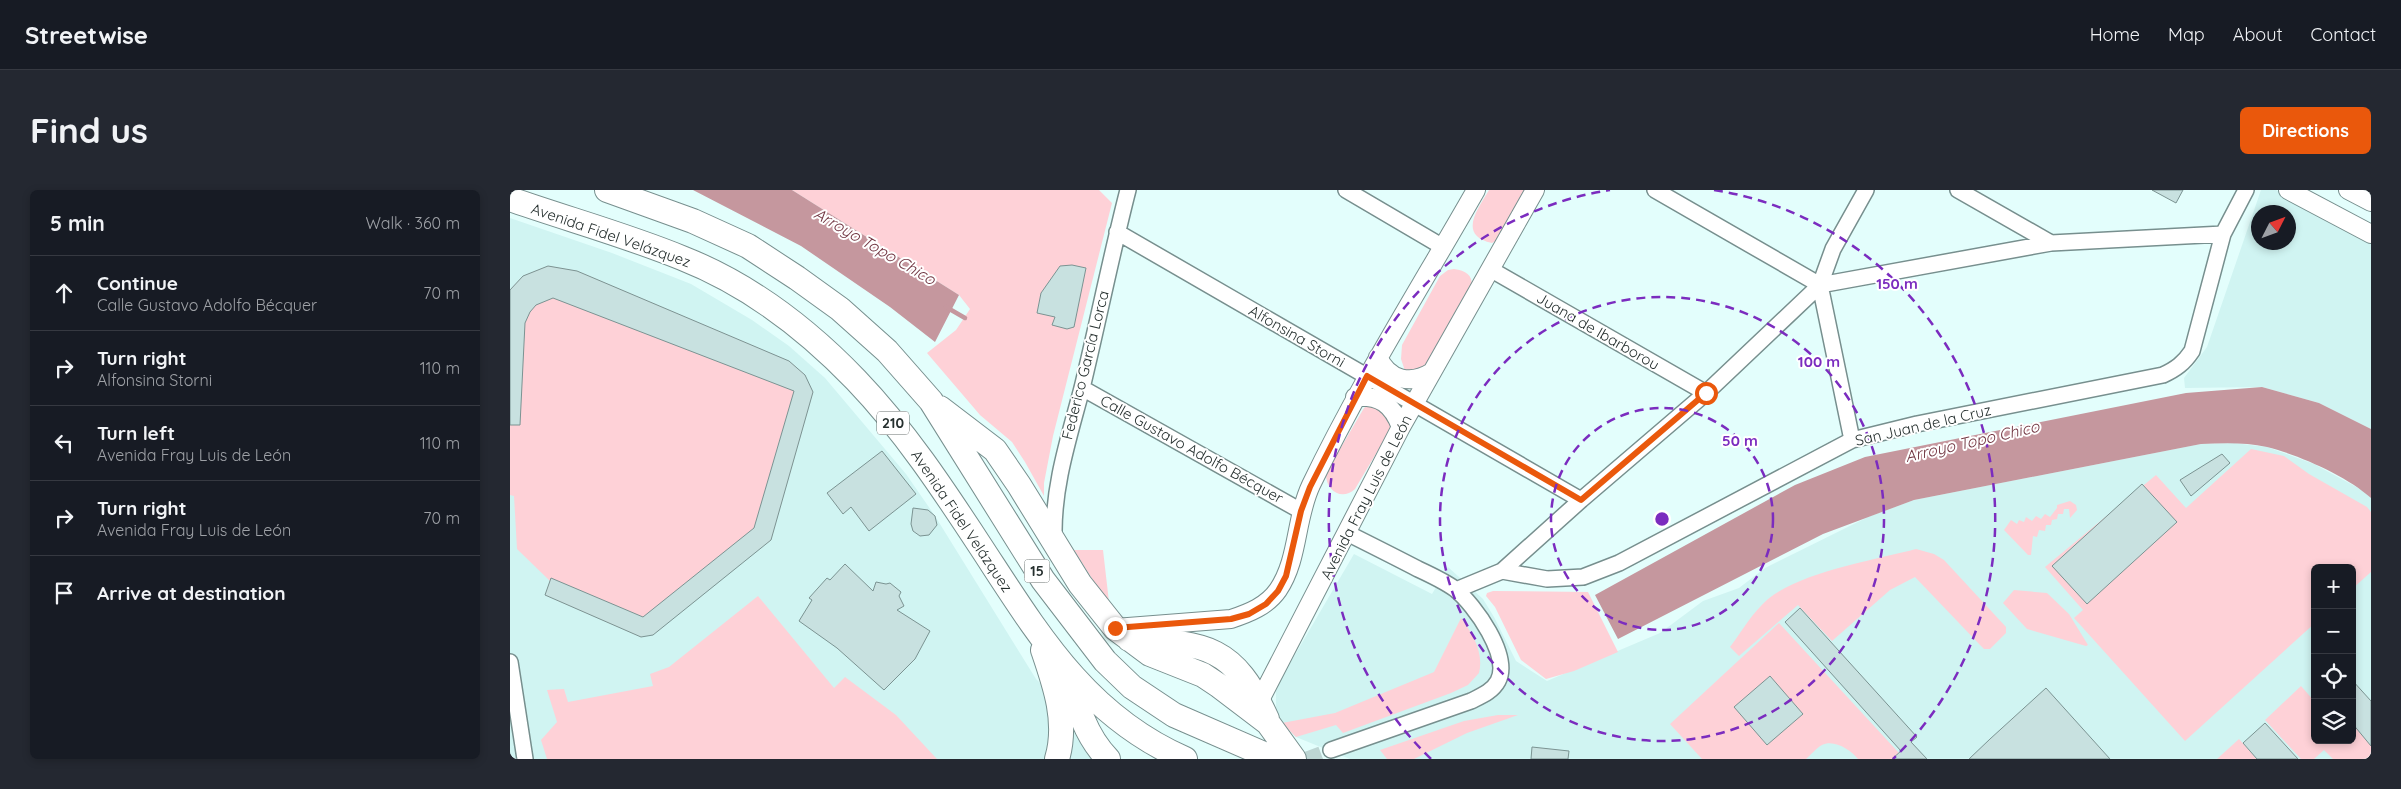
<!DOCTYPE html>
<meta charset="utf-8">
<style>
body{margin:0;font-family:Quicksand,sans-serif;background:#242831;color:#f1f3f6}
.controls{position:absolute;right:15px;bottom:15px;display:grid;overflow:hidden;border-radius:8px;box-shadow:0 2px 8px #0003}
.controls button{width:45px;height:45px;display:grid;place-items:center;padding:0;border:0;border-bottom:1px solid #363941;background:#171b24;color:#f1f3f6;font:25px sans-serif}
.compass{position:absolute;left:1741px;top:15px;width:45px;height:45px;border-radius:50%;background:#171b24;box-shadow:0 2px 8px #0003;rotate:48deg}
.stop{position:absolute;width:15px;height:15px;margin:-11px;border:4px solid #ea580c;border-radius:50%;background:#fff}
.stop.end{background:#ea580c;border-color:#fff;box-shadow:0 1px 5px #0008}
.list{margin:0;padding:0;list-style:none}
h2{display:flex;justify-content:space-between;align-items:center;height:65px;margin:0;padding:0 20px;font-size:21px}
h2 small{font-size:16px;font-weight:400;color:#9ea1a6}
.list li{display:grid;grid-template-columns:32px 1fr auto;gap:15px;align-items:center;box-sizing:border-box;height:75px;padding:0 20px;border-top:1px solid #363941}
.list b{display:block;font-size:19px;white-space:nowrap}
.list p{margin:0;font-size:16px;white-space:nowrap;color:#9ea1a6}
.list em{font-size:16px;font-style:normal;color:#9ea1a6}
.icon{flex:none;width:28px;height:28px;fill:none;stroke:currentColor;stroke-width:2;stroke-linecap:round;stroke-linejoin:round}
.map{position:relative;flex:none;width:1861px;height:569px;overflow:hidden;border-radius:8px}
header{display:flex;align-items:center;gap:30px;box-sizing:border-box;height:70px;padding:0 25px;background:#171b24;border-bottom:1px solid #363941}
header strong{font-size:24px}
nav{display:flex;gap:28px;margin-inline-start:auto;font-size:18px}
.intro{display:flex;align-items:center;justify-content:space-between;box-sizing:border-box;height:120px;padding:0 30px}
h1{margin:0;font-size:35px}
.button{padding:12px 22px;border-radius:8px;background:#ea580c;color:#fff;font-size:18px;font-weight:700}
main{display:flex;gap:30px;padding:0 30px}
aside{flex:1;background:#171b24;border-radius:8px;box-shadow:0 2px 8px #0003}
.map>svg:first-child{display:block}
.built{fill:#d0f4f2;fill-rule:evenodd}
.green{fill:#fed1d7}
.water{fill:#c5979e}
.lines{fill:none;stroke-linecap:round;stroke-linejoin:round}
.stream{stroke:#c5979e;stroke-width:4.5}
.building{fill:#c8e1e0;stroke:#7b9392}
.minor-tunnel{stroke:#bdd5d3;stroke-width:15;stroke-dasharray:15 8;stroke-linecap:butt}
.minor-casing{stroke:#778f8e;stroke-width:18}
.tertiary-casing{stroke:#778f8e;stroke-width:20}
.trunk-casing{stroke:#778f8e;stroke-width:26}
.minor{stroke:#fff;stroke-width:15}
.tertiary{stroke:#fff;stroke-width:18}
.trunk{stroke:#fff;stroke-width:24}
.route{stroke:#ea580c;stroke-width:6}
.ring{fill:none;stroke:#7b2cbf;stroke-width:2.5;stroke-dasharray:9 6}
.labels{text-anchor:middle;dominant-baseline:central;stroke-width:4;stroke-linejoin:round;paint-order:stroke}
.shield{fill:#fff;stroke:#676e6d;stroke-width:1}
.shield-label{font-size:14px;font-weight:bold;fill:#26302f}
.street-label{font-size:15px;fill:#26302f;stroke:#fff}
.water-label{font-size:16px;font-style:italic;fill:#703440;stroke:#fff}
.centre{fill:#7b2cbf;stroke:#fff;stroke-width:2.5}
.ring-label{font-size:15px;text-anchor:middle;font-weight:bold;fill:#7b2cbf;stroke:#fff;stroke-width:4;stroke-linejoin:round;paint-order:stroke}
</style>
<header>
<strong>Streetwise</strong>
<nav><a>Home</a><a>Map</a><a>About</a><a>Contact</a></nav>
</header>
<div class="intro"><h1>Find us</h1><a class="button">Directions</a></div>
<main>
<aside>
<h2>5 min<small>Walk · 360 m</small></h2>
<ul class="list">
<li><svg class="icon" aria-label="ahead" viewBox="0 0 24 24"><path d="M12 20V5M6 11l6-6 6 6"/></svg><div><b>Continue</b><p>Calle Gustavo Adolfo Bécquer</p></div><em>70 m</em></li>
<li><svg class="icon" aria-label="right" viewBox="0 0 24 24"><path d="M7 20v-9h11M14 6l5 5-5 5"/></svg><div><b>Turn right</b><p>Alfonsina Storni</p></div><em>110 m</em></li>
<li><svg class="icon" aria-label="left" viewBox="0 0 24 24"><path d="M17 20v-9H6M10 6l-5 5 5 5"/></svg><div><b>Turn left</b><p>Avenida Fray Luis de León</p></div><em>110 m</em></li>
<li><svg class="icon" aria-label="right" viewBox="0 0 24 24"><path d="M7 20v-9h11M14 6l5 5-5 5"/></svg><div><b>Turn right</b><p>Avenida Fray Luis de León</p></div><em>70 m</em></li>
<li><svg class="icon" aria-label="arrive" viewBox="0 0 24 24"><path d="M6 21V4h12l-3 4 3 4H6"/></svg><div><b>Arrive at destination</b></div></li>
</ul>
</aside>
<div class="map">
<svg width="1861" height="569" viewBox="0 0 1861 569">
<rect width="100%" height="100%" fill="#e3fefc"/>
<path class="built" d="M 1751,0 L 1766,0 L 1861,52 L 1861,239 L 1809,213 L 1752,197 L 1675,198 L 1674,188 L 1697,157 ZM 1748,22 L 1778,22 L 1778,52 L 1748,52 Z
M 0,28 L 102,63 L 181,94 L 242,130 L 279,156 L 315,188 L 396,284 L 425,326 L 526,489 L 562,525 L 585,569 L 0,569 Z
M 1724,253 L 1757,257 L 1804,274 L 1852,300 L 1861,308 L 1861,569 L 840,569 L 786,547 L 772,533 L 766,520 L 766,501 L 772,487 L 844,364 L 922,404 L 938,377 L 973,409 L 984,427 L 1006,471 L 1037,491 L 1150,443 L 1193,411 L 1229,398 L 1255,378 L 1358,327 L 1404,310 L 1691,254 ZM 1805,378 L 1842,378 L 1842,550 L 1805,550 Z"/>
<path class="green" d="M 282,0 L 589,0 L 602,13 L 543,246 L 534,293 L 534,306 L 515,272 L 502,252 L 470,225 L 417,163 L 446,140 L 460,119 L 449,105 Z
M 979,0 L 1019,0 L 991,48 L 982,53 C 947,45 968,19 979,0 Z
M 38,76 L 67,81 L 279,171 L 295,185 L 303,202 L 261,350 L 131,447 L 35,405 L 40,391 L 7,359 L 4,306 L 0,305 L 0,100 L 13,86 Z
M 944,79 C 957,81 963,85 962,99 L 915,180 L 895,181 L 891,169 L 892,155 L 930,86 L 938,80 Z
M 860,214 L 867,214 L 883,235 L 845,299 C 831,312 815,299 816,283 L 854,218 Z
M 1741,259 L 1774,266 L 1799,284 L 1857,317 L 1861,322 L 1861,382 L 1842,399 L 1842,378 L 1805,378 L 1805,433 L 1675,551 L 1564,428 L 1573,420 L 1535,377 L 1646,285 L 1676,318 Z
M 1560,311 L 1566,315 L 1567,320 L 1560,328 L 1559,319 L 1554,319 L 1553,324 L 1548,324 L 1547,329 L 1542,330 L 1541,335 L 1536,335 L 1535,341 L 1529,340 L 1527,347 L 1523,346 L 1521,365 L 1518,365 L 1494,340 L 1501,330 L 1507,334 L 1509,330 L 1514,332 L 1516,327 L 1522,331 L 1526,326 L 1531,329 L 1535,324 L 1540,327 L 1547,318 L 1547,315 Z
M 1406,359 L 1424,364 L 1434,370 L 1496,437 L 1496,443 L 1480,459 L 1474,459 L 1470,455 L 1405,387 L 1380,400 L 1322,451 L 1288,415 L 1229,466 L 1220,457 C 1232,441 1242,423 1258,409 C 1291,382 1364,370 1406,359 Z
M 564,360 L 593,360 L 599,412 L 586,395 Z
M 1504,400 L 1537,403 L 1559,424 L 1578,455 L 1576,456 L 1517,439 L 1493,413 Z
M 983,401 L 1078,402 L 1108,462 L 1064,481 L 1036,489 L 1011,470 L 985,417 L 976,406 L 977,403 Z
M 248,406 L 324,498 L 335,487 L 386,525 L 427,569 L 37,569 L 31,550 L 47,532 L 37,500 L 54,499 L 58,512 L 143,496 L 140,484 L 159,477 Z
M 951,428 C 963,444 974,463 969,483 L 958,495 L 941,503 L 833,543 L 826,535 L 786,547 L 772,533 L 825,523 L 924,482 Z
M 1269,433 L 1389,563 L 1383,569 L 1348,569 C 1341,560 1324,549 1312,555 C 1306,558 1301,565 1296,569 L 1192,569 L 1160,534 Z
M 1791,496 L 1805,512 L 1805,550 L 1842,550 L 1842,534 L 1861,555 L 1861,569 L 1823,569 L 1814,560 L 1804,569 L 1791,569 L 1755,530 L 1735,549 Z
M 988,525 L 1008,525 L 957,543 L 904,569 L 877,569 L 870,560 L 954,531 Z
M 1729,549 L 1747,569 L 1707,569 Z"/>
<path class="water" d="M 183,0 L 282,0 L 449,105 L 425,152 L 380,117 L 291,56 Z
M 1752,197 L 1809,213 L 1861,239 L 1861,308 C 1837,286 1789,265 1757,257 C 1735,252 1713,253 1691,254 L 1404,310 L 1313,344 L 1108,449 L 1085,405 L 1285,295 L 1355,267 L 1676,203 Z"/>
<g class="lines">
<path class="stream" d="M 436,117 L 455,128"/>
</g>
<path class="building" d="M 1642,0 L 1673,0 L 1666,13 Z
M 562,75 L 576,78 L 564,137 L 557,139 L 542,135 L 545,127 L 527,123 L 531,103 L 550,76 Z
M 38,76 L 67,81 L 279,171 L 295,185 L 303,202 L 261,350 L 143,445 L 131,447 L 35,405 L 41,388 L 133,427 L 244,338 L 284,201 L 43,108 L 26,115 L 20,122 L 15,133 L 10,235 L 0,235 L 0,100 L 13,86 Z
M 372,261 L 406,304 L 359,341 L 341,317 L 333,324 L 317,303 Z
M 1712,264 L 1720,273 L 1681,306 L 1670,290 Z
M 1632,294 L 1667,332 L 1577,414 L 1542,376 Z
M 403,318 L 418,320 L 425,326 L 427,335 L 419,345 L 410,346 L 403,341 L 401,334 Z
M 335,374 L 363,401 L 366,392 L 376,394 L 380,393 L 391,402 L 389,406 L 394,416 L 387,420 L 420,441 L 405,469 L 374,500 L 327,458 L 289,431 L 302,410 L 299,408 L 317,388 L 320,390 Z
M 1290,418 L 1407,547 L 1401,552 L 1417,569 L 1382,569 L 1391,561 L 1275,432 Z
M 1260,486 L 1293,524 L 1257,555 L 1224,517 Z
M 1842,490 L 1861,511 L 1861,556 L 1842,533 Z
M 1536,498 L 1600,569 L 1459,569 L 1480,549 Z
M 1755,533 L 1788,569 L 1747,569 L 1733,553 Z
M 1022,557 L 1059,561 L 1058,569 L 1021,569 Z"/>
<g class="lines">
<path class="minor-tunnel" d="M 797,569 L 821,560"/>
<g class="minor-casing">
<path id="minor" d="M 836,0 L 933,57
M 1145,0 L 1310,95 L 1342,250
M 1448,0 L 1541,53
M 607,42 L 1071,310
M 980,79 L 1196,203
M 1310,95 L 1323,59 L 1356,0
M 572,198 L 791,321
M 544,347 C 543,295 559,248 572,198 C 588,132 601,66 618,0
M 992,381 L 1037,389 L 1073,387 L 1109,373 L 1342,250 L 1407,234 L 1653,185 C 1666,179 1674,173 1682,161 L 1713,44 L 1736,0
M 946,400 L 992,381 L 1071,310 L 1196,203 L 1310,95 L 1541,53 L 1713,44
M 0,472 L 15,569
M 821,560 L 961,511 C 971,506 982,502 988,491 C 1001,466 965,415 945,399 C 934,391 921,385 908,379 C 885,367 861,355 837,343"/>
</g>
<g class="tertiary-casing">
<path id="tertiary" d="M 1778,0 L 1861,44
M 1838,0 L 1861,12
M 868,167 C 879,191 901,195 922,182
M 845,207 C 870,205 882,214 891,237
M 605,438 L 721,429 C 739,423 757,416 768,400 C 789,369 785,329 801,295 C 850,193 910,98 966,0
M 749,512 L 891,237 L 1025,0"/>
</g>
<g class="trunk-casing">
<path id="trunk" d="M 97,0 L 183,31 L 238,56 L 287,88 L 330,119 L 377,161 L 421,211 L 533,390 L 595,471 L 622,497 L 664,525 L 765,569
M 0,9 C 57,29 116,45 172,68 C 238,94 297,139 346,190 C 394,240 433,299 471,357 C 528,444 576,526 675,569
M 430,218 L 485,260 L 509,295 L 570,394 L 605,438 L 640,464 L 693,485 L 708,495 L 758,533 L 784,569
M 619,449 C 696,454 723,454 757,529
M 533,460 C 545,495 558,532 547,569
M 559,485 C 567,516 575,545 598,569"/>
</g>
<use href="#minor" class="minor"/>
<use href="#tertiary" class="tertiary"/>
<use href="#trunk" class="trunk"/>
</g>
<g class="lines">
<path class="route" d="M 605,438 L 721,429 L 739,424 L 756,414 L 768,401 L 776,386 L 791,321 L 800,297 L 857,186 L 1071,310 L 1196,203"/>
</g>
<g class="ring">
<circle cx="1152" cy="329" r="111"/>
<circle cx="1152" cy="329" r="222"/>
<path d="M921 569A333 333 0 0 1 1100 0M1204 0A333 333 0 0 1 1383 569"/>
</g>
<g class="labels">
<g class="shield">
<rect x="367" y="221.5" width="32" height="23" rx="4"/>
<rect x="514.5" y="369.5" width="25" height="23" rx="4"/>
</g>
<g class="shield-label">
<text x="383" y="233">210</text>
<text x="527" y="381">15</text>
</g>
<g class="street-label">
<text transform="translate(101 45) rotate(19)">Avenida Fidel Velázquez</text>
<text transform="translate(1088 141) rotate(30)">Juana de Ibarborou</text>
<text transform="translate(787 146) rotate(30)">Alfonsina Storni</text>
<text transform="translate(575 175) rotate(-76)">Federico García Lorca</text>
<text transform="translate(1413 235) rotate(-13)">San Juan de la Cruz</text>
<text transform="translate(682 259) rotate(29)">Calle Gustavo Adolfo Bécquer</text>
<text transform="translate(856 307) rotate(-63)">Avenida Fray Luis de León</text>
<text transform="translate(452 331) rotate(56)">Avenida Fidel Velázquez</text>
</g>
<g class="water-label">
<text transform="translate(365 56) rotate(30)">Arroyo Topo Chico</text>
<text transform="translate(1462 251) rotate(-13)">Arroyo Topo Chico</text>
</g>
</g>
<circle cx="1152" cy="329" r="8" class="centre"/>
<g class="ring-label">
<text x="1387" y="99">150 m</text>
<text x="1309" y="177">100 m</text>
<text x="1230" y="256">50 m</text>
</g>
</svg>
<div class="controls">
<button>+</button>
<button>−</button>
<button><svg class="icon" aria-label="locate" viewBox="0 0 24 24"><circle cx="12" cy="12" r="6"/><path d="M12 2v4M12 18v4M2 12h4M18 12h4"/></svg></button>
<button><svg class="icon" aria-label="layers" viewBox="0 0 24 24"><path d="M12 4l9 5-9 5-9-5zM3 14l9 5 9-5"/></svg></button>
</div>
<svg class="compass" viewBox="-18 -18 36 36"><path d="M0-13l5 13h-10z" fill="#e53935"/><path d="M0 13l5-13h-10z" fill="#9ea1a6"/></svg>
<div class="stop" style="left:1196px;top:203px"></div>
<div class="stop end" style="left:605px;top:438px"></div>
</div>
</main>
